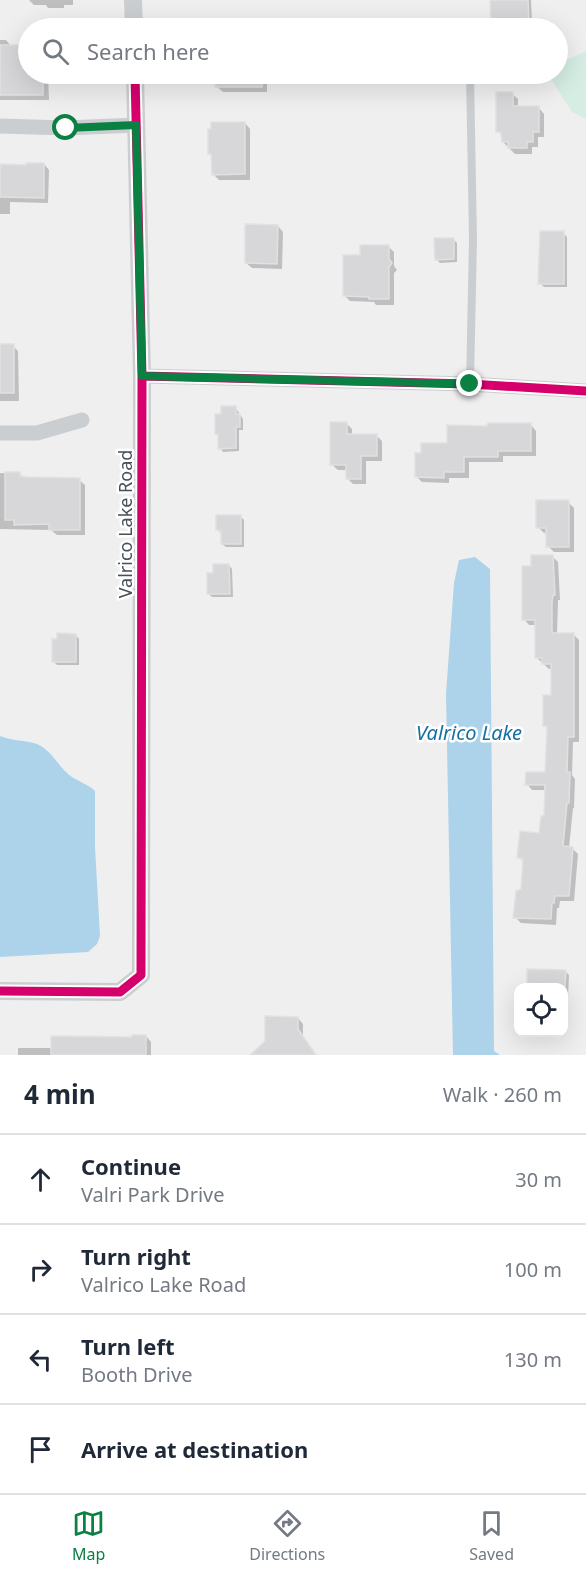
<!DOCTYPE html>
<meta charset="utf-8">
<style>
body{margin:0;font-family:"Noto Sans",sans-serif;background:#f6f6f7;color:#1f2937}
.controls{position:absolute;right:18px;bottom:18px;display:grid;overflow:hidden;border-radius:12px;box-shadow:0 6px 24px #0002}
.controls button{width:54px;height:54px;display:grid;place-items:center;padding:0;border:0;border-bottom:2px solid #e0e1e3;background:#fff;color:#1f2937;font:30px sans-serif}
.stop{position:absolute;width:18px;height:18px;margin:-14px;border:4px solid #0b8043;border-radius:50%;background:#fff}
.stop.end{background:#0b8043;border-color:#fff;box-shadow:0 2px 6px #0008}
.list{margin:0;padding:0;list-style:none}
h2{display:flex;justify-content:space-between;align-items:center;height:78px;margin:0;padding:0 24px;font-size:26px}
h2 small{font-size:20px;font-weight:400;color:#747a83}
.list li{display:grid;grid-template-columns:39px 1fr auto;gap:18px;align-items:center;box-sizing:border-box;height:90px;padding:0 24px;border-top:2px solid #e0e1e3}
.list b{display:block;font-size:22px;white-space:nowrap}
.list p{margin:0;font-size:20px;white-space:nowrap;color:#747a83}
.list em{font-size:20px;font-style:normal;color:#747a83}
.icon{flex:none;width:33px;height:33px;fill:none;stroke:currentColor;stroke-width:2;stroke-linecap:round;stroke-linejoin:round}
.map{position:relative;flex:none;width:586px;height:1055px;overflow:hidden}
.search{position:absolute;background:#fff;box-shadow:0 6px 24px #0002;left:18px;right:18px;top:18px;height:66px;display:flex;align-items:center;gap:15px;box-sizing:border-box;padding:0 21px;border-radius:33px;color:#747a83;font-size:22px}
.sheet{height:438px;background:#fff}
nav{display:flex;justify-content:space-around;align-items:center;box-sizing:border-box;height:84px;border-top:2px solid #e0e1e3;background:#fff;font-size:16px;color:#747a83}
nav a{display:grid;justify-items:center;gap:3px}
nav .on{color:#0b8043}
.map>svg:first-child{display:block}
.green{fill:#d5ede2}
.water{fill:#acd3e9}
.shadow{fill:#0003}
.building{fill:#d7d7d9;stroke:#e1e1e2;stroke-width:1.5}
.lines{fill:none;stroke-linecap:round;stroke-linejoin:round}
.service{stroke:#cbced0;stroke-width:8}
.minor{stroke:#cbced0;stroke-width:15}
.tertiary{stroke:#cbced0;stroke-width:18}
.cycleway-casing{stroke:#fff;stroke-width:13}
.cycleway{stroke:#d6006c;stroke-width:9}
.route{stroke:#0b8043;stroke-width:8}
.labels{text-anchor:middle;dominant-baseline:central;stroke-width:5;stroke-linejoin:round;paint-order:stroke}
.street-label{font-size:18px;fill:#484f5b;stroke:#fff}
.water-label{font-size:20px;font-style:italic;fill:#156fa0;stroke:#fff}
</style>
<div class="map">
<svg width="586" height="1055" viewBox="0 0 586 1055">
<rect width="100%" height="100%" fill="#f0efef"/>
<path class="green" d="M 586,51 L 586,119 L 572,112 L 548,74 L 558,74 L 558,64 Z"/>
<path class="water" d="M 475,557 L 490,569 L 494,1051 L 500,1055 L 453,1055 L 446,694 L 454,583 L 459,560 Z
M 0,736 C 12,741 25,740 37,744 C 51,750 57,764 67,773 C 75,781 87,783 95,791 L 95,847 L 100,936 L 97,944 L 88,952 L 0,957 Z"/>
<path class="shadow" d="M 29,0 L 73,0 L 73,5 L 64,5 L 64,8 L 48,8 L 46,5 L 34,5 Z
M 492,0 L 531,0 L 532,24 L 496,25 L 492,21 Z
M 271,27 L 310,27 L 312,28 L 271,28 Z
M 0,40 L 6,40 L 11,46 L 28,46 L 28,74 L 48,74 L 49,100 L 0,100 Z
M 216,74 L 262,75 L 267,81 L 267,92 L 223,92 L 217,87 Z
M 512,94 L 518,99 L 518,108 L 539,108 L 544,114 L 544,137 L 538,137 L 538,147 L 532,147 L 532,154 L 515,154 L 503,142 L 503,137 L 498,131 Z
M 245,123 L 250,129 L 250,180 L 219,180 L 213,174 L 213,157 L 210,154 Z
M 44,164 L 49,170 L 48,203 L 10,202 L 10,214 L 0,214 L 0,166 Z
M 278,226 L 283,232 L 282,269 L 252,268 L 246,263 Z
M 563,233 L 567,237 L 567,287 L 544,287 L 540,283 Z
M 453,239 L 457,243 L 457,262 L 440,263 L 436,259 Z
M 388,246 L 394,252 L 394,266 L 397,270 L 394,273 L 394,305 L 376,305 L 374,302 L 350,301 L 344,295 L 361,256 Z
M 0,346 L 13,346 L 18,351 L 19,401 L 0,401 Z
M 235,407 L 243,419 L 243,430 L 239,430 L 239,451 L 223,452 L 220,448 L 219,436 L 216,433 L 222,415 Z
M 346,423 L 352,429 L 352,435 L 376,435 L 382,441 L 382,461 L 366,461 L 366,484 L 353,484 L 347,478 L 347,470 L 338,470 L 332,465 Z
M 531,425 L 536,431 L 536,456 L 503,456 L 503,462 L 469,462 L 469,478 L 449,478 L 449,483 L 422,482 L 416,476 L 448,445 L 489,428 Z
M 0,473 L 20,474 L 24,478 L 79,480 L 85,485 L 85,535 L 57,535 L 51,530 L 0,529 Z
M 568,502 L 574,508 L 574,552 L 554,552 L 548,546 L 548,533 L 544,533 L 538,527 Z
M 240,516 L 244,520 L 244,547 L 226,547 L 222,544 L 221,533 L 217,529 Z
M 552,556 L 558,562 L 560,600 L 558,600 L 557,634 L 573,634 L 579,640 L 579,742 L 573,742 L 572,775 L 575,779 L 574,808 L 573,808 L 569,848 L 572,848 L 578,854 L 574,901 L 560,901 L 559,908 L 557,908 L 556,925 L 521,923 L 515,917 L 523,890 L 524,862 L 519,857 L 541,835 L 546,818 L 547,790 L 532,790 L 527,784 L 546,774 L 548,729 L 545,726 L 552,697 L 552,669 L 549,669 L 536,657 L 536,625 L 529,625 L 524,619 L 532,567 Z
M 229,565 L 232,569 L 233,597 L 212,597 L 208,593 L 214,574 Z
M 76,635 L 79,639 L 79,665 L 57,665 L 53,661 L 58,640 Z
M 529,970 L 565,971 L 569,975 L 568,997 L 564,997 L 564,987 L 528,987 Z
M 298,1018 L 303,1024 L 303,1036 L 316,1055 L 252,1055 Z
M 146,1036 L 151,1042 L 151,1055 L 18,1055 L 18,1048 L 53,1048 Z"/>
<path class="building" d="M 490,0 L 528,0 L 529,21 L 491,22 Z
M 0,45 L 28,45 L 28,74 L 43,74 L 43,95 L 0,95 Z
M 215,74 L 262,74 L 262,87 L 215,87 Z
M 496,92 L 513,92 L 513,106 L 539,106 L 539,132 L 533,132 L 533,142 L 527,142 L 527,148 L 508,148 L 508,142 L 502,142 L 501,132 L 496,132 Z
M 211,122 L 245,122 L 245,174 L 212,175 L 211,154 L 208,154 L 208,129 L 211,129 Z
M 26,163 L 44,163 L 44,198 L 0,197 L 0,164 L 26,165 Z
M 245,224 L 278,225 L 277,264 L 245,263 Z
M 540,231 L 564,231 L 564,284 L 538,284 Z
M 434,238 L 454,238 L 454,259 L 435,260 Z
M 360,245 L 389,245 L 389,259 L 392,263 L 389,267 L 389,299 L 369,299 L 369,297 L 343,296 L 343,255 L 360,255 Z
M 0,344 L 14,344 L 14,393 L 0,393 Z
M 221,406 L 236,406 L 236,414 L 240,414 L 240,427 L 236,427 L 236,448 L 218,449 L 218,434 L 215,434 L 215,414 L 221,414 Z
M 330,422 L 347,422 L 347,434 L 377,434 L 377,456 L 361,456 L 361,479 L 346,479 L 346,465 L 330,465 Z
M 488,423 L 531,423 L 531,451 L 498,451 L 498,457 L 464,457 L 464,472 L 444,472 L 444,478 L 415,477 L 415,453 L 421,453 L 421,443 L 447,443 L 447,425 L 487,426 Z
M 5,472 L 20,472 L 20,476 L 26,477 L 80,478 L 80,530 L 49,530 L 49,524 L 14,525 L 14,520 L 5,520 Z
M 536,500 L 569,500 L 569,547 L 546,547 L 546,528 L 536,528 Z
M 216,515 L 241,515 L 241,544 L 221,544 L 221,530 L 216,530 Z
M 531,555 L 553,555 L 555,595 L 553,595 L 552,602 L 552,633 L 574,633 L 574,737 L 568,737 L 567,772 L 570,772 L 569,803 L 567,803 L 563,846 L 573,847 L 569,896 L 555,896 L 554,903 L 552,903 L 551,919 L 513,918 L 516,891 L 521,889 L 523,858 L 517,858 L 520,831 L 539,833 L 541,816 L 544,816 L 545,785 L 525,785 L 526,772 L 545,772 L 547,726 L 543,726 L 543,695 L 551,695 L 551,664 L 542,664 L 542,658 L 535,658 L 535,620 L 522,620 L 522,566 L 531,566 Z
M 213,564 L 229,564 L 230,594 L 207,594 L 207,573 L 213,573 Z
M 57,633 L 76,634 L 76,662 L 52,662 L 52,639 L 57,639 Z
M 527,969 L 566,970 L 565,987 L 527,987 Z
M 265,1016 L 298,1017 L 298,1029 L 316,1055 L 250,1055 L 265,1041 Z
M 132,1035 L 146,1035 L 146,1055 L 51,1055 L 51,1036 L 132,1037 Z"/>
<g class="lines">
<path class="service" d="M 483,28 L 486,27
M 470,384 L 473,239 L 470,74"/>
<path class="minor" d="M 0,126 L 66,128 L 136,125
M 142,376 L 470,384 L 586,391
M 0,433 L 37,433 L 82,420"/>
<path class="tertiary" d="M 133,0 L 134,28
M 0,991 L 120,992 L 141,975 L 142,376 L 135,74"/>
<g class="cycleway-casing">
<path id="cycleway" d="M 142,376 L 470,384 L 586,391
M 0,991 L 120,992 L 141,975 L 142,376 L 135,74"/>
</g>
<use href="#cycleway" class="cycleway"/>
</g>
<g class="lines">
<path class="route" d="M 66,128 L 136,125 L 142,376 L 470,384"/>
</g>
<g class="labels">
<g class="street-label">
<text transform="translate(125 524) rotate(-90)">Valrico Lake Road</text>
</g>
<g class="water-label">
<text x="469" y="732">Valrico Lake</text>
</g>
</g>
</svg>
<div class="controls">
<button><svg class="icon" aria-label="locate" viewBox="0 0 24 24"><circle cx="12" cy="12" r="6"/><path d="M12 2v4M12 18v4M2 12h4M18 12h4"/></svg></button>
</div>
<div class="stop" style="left:66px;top:128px"></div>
<div class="stop end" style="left:470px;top:384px"></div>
<div class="search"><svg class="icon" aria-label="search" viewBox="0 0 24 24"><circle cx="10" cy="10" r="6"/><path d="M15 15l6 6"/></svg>Search here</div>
</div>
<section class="sheet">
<h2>4 min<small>Walk · 260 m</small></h2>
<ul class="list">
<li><svg class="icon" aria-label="ahead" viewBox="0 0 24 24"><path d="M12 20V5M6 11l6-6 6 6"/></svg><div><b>Continue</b><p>Valri Park Drive</p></div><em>30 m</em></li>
<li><svg class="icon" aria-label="right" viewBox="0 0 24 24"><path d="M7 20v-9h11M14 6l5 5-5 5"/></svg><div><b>Turn right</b><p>Valrico Lake Road</p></div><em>100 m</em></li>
<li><svg class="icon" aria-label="left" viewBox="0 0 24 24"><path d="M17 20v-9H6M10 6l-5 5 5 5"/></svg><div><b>Turn left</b><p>Booth Drive</p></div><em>130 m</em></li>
<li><svg class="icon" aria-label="arrive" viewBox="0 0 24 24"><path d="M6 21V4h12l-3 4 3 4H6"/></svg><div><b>Arrive at destination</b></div></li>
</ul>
</section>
<nav>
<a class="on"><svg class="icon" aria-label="map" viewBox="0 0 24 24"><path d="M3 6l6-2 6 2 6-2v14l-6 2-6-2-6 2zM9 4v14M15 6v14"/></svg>Map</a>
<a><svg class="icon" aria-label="directions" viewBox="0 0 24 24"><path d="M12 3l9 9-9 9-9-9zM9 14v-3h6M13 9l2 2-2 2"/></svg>Directions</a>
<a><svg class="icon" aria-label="saved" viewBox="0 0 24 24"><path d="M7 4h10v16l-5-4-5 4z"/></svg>Saved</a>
</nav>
